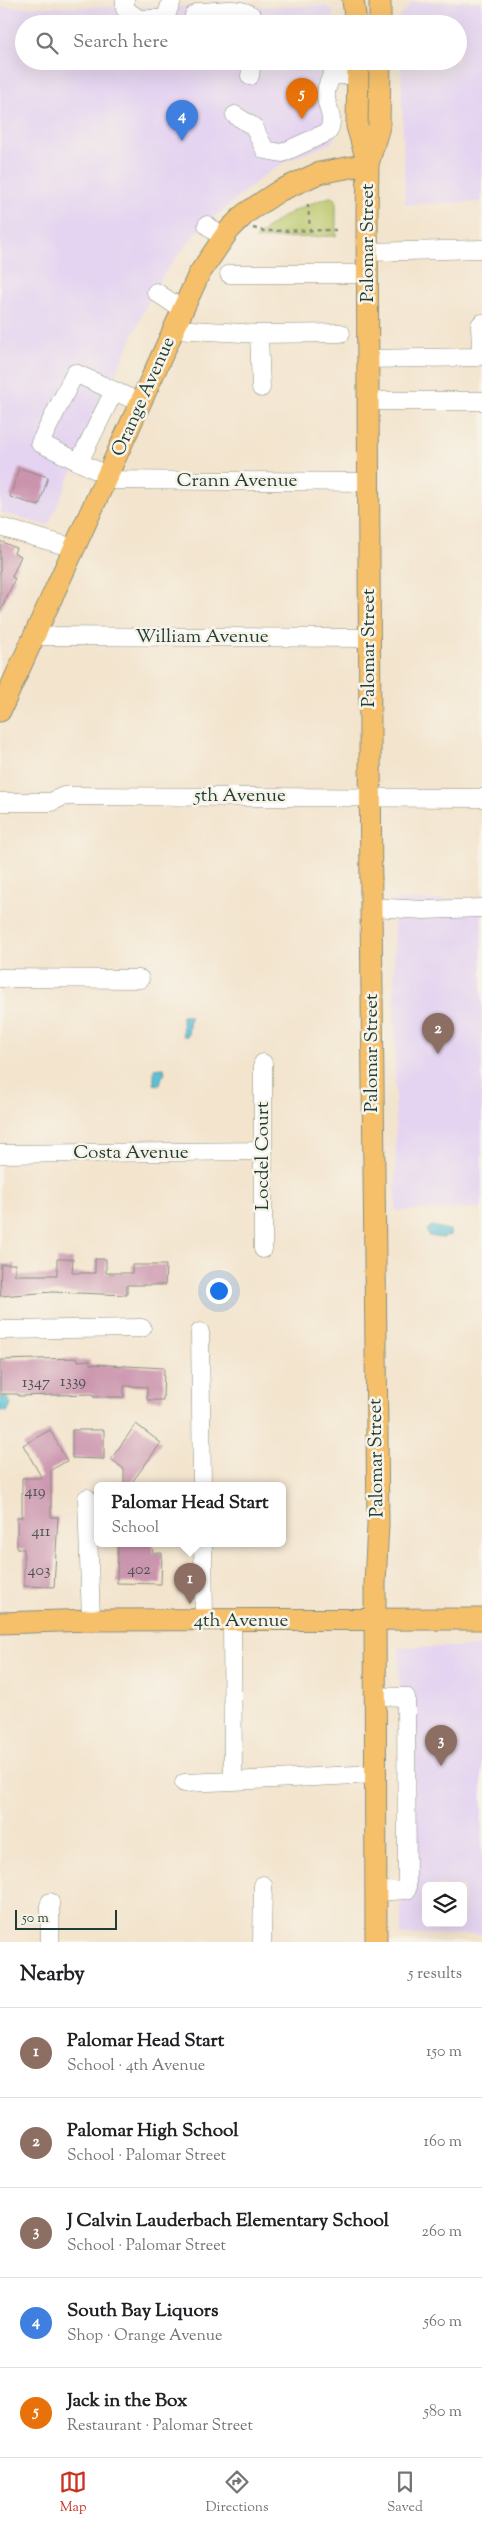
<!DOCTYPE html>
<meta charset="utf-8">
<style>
body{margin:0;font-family:"Sorts Mill Goudy",serif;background:#f2f2f2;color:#202124}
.controls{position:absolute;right:15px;bottom:15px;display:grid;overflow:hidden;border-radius:8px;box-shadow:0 5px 20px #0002}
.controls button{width:45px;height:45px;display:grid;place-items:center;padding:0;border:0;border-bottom:1px solid #e0e0e0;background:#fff;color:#202124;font:25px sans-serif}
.scale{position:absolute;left:15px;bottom:12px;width:102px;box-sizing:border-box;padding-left:5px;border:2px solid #1f3d34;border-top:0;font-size:14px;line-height:18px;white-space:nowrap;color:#1f3d34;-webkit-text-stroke:4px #f7f3e8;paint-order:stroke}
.you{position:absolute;left:218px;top:1290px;width:18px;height:18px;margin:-12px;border:4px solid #fff;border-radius:50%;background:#1a73e8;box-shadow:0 0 0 8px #1a73e833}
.badge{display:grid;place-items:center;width:32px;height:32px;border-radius:50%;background:#c8321e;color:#fff;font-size:16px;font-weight:700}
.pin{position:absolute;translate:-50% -41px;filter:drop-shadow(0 1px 2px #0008)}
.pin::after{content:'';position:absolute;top:26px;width:18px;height:15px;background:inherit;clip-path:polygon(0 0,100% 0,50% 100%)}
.popup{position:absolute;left:94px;top:1482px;width:192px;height:65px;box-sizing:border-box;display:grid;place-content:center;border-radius:8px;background:#fff;filter:drop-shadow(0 1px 4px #0005);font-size:16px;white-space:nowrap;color:#757577}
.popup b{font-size:19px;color:#202124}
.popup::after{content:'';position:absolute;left:50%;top:100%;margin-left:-10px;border:10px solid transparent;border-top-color:#fff}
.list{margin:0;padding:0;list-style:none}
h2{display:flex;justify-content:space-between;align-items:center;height:65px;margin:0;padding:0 20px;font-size:21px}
h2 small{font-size:16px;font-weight:400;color:#757577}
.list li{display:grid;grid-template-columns:32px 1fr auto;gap:15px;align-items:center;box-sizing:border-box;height:90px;padding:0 20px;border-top:1px solid #e0e0e0}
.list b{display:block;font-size:19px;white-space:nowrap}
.list p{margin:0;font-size:16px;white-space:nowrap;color:#757577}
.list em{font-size:16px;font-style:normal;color:#757577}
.icon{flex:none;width:28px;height:28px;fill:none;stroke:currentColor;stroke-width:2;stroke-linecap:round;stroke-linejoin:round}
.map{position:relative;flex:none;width:482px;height:1942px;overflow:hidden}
.search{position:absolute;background:#fff;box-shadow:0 5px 20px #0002;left:15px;right:15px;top:15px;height:55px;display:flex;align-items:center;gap:12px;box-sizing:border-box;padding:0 18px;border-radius:28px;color:#757577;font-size:19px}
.sheet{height:515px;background:#fff}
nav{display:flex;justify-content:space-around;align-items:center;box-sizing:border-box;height:70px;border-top:1px solid #e0e0e0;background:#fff;font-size:14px;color:#757577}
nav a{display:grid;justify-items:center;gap:2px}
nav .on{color:#c8321e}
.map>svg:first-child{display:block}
.built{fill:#e4d3f1;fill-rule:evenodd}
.green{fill:#b9c668;stroke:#6c824e}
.water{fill:#5ac1d8;stroke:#3c7f86}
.building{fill:#cb94ae}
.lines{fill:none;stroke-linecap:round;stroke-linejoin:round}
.minor-casing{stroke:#899080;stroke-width:19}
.major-casing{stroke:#899080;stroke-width:23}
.path{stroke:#899080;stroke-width:2.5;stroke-dasharray:4 4;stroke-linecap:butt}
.minor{stroke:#fff;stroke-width:18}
.major{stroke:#f6c06b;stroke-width:21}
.labels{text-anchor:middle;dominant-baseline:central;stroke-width:5;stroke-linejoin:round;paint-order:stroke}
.number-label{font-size:16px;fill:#4a5352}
.street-label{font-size:19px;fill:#1f3d34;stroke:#f7f3e8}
</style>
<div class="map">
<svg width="482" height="1942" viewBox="0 0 482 1942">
<rect width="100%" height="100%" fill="#f7f3e8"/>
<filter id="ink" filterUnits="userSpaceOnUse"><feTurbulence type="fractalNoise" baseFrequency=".02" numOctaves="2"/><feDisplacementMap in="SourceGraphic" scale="10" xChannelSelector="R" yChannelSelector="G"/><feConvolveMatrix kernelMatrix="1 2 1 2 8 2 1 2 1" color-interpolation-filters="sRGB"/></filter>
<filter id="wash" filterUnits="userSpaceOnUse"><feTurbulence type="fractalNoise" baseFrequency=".0096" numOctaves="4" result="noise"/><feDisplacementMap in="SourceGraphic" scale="20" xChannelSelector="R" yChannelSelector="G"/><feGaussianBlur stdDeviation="1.12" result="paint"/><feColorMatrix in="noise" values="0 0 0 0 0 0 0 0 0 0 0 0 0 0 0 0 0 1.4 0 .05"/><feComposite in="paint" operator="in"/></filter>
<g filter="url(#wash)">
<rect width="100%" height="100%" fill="#f3e4cd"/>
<path class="built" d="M 413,2 L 482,2 L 482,202 L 405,204 L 401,61 L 458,61 L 458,24 L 400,24 L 400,16 Z
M 326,6 L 334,12 L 334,24 L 24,24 L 24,61 L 334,61 L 335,136 L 331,143 L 288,160 L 263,176 L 198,231 L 164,273 L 146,306 L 48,526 L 0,512 L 0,7 Z
M 394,900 L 482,900 L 482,1208 L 396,1211 Z
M 399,1647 L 482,1647 L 482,1934 L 401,1935 ZM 426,1886 L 463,1886 L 463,1923 L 426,1923 Z"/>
<path class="green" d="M 330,197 L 336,199 L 336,236 L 255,239 C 282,214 296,208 330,197 Z"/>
<path class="water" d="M 182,1016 L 190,1016 L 188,1036 L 183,1036 Z
M 164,1068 L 165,1074 L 162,1076 L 160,1085 L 154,1084 L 154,1069 Z
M 431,1226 L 450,1230 L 450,1235 L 442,1238 L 429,1236 L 427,1231 Z
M 0,1397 L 6,1397 L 11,1404 L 7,1412 L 0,1411 Z"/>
<g id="blocks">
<path class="building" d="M 19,468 L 48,477 L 39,506 L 10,497 Z
M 0,541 L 16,548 L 14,553 L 21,556 L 12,577 L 15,579 L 0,612 Z
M 57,1259 L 73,1259 L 72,1273 L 95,1273 L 95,1259 L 106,1259 L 106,1273 L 132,1273 L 132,1265 L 166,1265 L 165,1285 L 127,1285 L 127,1295 L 52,1292 L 0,1296 L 1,1264 L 15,1264 L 15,1275 L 57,1275 Z
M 78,1358 L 78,1361 L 90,1360 L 90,1364 L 164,1368 L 163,1400 L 147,1400 L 147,1387 L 124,1386 L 124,1397 L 93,1397 L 93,1394 L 18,1396 L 18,1394 L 0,1394 L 0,1360 Z
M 136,1424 L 161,1443 L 130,1485 L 124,1485 L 124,1469 L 111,1459 Z
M 50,1430 L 67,1461 L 51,1470 L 51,1517 L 58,1517 L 54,1587 L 24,1586 L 24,1549 L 17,1549 L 17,1517 L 22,1517 L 22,1478 L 42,1478 L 23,1445 Z
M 72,1430 L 104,1430 L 104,1459 L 72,1458 Z
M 118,1543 L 152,1543 L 153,1553 L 162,1553 L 161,1584 L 117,1583 Z"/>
</g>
</g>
<g filter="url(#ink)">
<use href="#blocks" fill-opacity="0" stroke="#899080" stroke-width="1"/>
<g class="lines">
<g class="minor-casing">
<path id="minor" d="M 125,0 L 125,9 L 139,19 L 165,19 L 172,0
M 192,24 L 194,15 L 199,12 C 214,12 242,5 253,17 L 252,24
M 250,76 L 252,61
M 235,115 L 254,127 L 265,150 L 282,153 L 328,132 C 335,119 328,111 326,98 C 325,89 329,82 332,75 L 358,75
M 207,225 L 223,239
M 367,252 L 482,249
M 229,274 L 367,274
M 156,292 L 183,310
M 175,329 L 259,334 L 341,333
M 259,334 L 261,388
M 368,359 L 477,357 L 481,347 L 480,325 L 482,323
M 368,401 L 482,401
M 79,462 L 114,391
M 108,476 L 40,443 L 75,373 L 141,403
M 107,480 L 368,482
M 0,527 L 74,548
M 35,636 L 369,638
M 0,802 L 51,802 L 64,796 L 482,798
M 371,907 L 424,910 L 482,908
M 0,978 L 140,979
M 263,1063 L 263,1249
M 0,1154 L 263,1151
M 0,1330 L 142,1328
M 200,1332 L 202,1485
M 87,1498 L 91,1620
M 203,1543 L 204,1621
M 232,1620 L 233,1781 L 376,1774
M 184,1783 L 233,1781
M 376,1892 L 407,1890 L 406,1697 L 376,1696
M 50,1942 L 50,1902
M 262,1942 L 263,1885"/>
</g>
<g class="major-casing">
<path id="major" d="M 353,0 L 356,24
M 380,24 L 380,0
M 358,61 L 357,126 L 368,164
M 0,711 L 199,274 L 229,230 L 246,213 L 279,191 L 319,173 L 368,164
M 0,1623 L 91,1620 L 482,1619
M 376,1942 L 375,1584 L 378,1524 L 371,907 L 367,214 L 368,164 L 379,126 L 380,61"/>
</g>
<path class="path" d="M 308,204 L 310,231
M 253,228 L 264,231 L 336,230"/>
<use href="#minor" class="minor"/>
<use href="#major" class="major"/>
</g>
</g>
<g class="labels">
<g class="number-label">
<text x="73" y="1382">1339</text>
<text x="36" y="1383">1347</text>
<text x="35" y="1492">419</text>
<text x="41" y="1532">411</text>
<text x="139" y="1570">402</text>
<text x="39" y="1571">403</text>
</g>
<g class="street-label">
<text transform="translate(368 243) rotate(-90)">Palomar Street</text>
<text transform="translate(144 397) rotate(-66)">Orange Avenue</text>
<text x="237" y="481">Crann Avenue</text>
<text x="202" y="637">William Avenue</text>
<text transform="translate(369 648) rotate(-90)">Palomar Street</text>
<text x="240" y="796">5th Avenue</text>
<text transform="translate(372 1053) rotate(-90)">Palomar Street</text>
<text x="131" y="1153">Costa Avenue</text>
<text transform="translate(263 1156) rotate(-90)">Locdel Court</text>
<text transform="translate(377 1458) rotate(-91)">Palomar Street</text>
<text x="241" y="1621">4th Avenue</text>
</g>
</g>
</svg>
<div class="controls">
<button><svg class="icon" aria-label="layers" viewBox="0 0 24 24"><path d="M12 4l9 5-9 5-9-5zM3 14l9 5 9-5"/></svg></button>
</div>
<div class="scale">50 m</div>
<div class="you"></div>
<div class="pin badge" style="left:190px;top:1604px;background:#8d6e63">1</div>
<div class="popup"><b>Palomar Head Start</b>School</div>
<div class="pin badge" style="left:438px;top:1054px;background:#8d6e63">2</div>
<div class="pin badge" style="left:441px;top:1766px;background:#8d6e63">3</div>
<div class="pin badge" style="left:182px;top:141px;background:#3f7fe0">4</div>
<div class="pin badge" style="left:302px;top:119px;background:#e8710a">5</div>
<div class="search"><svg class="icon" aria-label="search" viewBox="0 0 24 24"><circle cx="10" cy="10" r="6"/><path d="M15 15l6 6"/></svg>Search here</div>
</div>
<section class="sheet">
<h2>Nearby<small>5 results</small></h2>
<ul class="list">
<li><span class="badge" style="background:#8d6e63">1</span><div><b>Palomar Head Start</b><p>School · 4th Avenue</p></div><em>150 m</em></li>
<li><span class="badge" style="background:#8d6e63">2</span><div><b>Palomar High School</b><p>School · Palomar Street</p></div><em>160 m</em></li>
<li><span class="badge" style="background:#8d6e63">3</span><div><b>J Calvin Lauderbach Elementary School</b><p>School · Palomar Street</p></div><em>260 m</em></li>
<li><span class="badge" style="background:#3f7fe0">4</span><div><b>South Bay Liquors</b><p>Shop · Orange Avenue</p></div><em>560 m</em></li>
<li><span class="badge" style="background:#e8710a">5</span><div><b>Jack in the Box</b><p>Restaurant · Palomar Street</p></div><em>580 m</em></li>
</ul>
</section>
<nav>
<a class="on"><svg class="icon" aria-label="map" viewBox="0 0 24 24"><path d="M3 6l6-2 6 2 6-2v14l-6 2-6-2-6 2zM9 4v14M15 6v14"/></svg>Map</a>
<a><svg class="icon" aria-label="directions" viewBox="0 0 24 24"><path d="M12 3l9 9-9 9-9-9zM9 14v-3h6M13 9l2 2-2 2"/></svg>Directions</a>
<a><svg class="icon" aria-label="saved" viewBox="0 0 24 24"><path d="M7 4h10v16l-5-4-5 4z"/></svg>Saved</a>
</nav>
